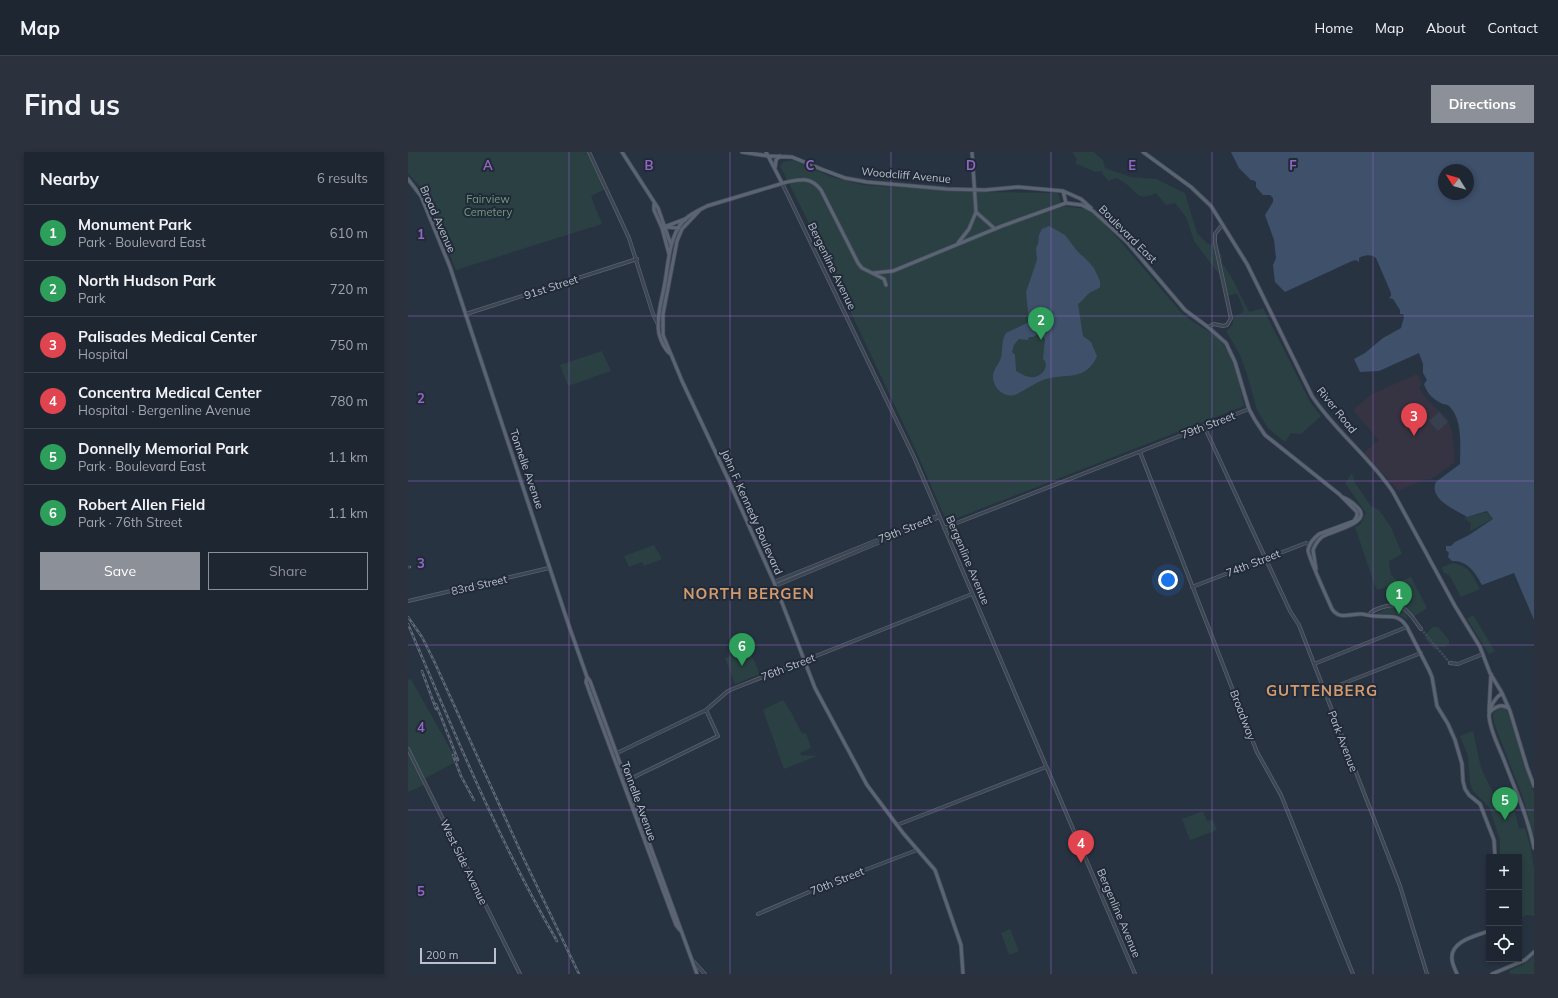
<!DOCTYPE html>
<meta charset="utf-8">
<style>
body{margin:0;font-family:Mulish,sans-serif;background:#2b323e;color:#f1f3f6}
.controls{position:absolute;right:12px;bottom:12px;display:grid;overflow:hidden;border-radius:0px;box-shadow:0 2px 6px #0003}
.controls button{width:36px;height:36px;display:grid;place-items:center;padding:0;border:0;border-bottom:1px solid #3c434d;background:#1e2632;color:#f1f3f6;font:20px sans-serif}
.compass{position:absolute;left:1030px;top:12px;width:36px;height:36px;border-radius:50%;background:#1e2632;box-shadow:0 2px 6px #0003;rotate:307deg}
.scale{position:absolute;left:12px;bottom:10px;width:76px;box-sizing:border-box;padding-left:4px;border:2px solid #bac0cc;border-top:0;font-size:11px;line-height:14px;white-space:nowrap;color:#bac0cc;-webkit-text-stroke:3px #212a38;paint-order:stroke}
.you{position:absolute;left:760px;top:428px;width:14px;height:14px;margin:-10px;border:3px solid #fff;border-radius:50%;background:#1a73e8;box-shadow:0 0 0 6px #1a73e833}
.badge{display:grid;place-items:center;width:26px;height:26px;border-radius:50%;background:#8c9099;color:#fff;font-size:13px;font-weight:700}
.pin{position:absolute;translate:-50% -33px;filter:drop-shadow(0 1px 2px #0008)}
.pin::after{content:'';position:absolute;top:21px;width:14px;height:12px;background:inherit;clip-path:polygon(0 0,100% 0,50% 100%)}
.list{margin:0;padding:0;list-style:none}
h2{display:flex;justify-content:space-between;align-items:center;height:52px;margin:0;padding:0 16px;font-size:17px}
h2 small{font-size:13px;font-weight:400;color:#a1a5ac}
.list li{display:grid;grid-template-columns:26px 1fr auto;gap:12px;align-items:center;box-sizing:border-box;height:56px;padding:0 16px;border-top:1px solid #3c434d}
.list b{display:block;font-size:15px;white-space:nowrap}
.list p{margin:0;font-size:13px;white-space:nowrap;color:#a1a5ac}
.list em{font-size:13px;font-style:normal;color:#a1a5ac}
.actions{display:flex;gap:8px;padding:12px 16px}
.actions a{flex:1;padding:9px 0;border:1px solid #8c9099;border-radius:0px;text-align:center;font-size:14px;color:#8c9099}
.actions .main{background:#8c9099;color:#fff}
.icon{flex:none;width:22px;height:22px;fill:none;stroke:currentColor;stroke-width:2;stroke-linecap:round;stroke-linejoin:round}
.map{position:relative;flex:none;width:1126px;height:822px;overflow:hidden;border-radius:0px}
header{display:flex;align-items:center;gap:24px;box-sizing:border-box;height:56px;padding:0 20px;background:#1e2632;border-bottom:1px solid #3c434d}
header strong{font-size:19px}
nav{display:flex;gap:22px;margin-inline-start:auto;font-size:14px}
.intro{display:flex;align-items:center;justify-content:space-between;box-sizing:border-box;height:96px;padding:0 24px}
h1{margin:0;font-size:28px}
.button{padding:10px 18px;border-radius:0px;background:#8c9099;color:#fff;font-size:14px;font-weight:700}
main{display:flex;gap:24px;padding:0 24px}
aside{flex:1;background:#1e2632;border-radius:0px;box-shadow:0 2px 6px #0003}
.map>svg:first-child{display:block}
.medical{fill:#363443}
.airport{fill:#36404f}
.green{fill:#2a4043}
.water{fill:#3f506b;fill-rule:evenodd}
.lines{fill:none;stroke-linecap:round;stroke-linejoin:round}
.minor-tunnel{stroke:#3e4857;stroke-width:2.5;stroke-dasharray:2.5 1;stroke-linecap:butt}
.minor-casing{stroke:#5b636f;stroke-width:4}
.major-casing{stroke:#464e5b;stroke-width:4.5}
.minor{stroke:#3c4552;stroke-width:2.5}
.major{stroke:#5b6472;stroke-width:3}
.rail-casing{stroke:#5f6979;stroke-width:2.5}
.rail{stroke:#212a38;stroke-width:1;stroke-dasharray:3;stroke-linecap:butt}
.grid{fill:none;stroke:#9467c4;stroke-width:1;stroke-opacity:0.55}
.labels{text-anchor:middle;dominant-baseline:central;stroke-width:4;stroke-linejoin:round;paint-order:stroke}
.street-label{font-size:11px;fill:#bac0cc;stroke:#212a38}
.park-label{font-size:11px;fill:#729c7c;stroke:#212a38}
.district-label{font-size:15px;font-weight:bold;letter-spacing:1px;fill:#d39b6d;stroke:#212a38}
.grid-label{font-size:13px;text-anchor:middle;font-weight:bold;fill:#9467c4;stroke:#212a38;stroke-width:4;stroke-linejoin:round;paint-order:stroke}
</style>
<header>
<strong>Map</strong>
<nav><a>Home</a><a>Map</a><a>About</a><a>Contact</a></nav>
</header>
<div class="intro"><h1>Find us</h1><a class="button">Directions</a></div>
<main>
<aside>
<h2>Nearby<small>6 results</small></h2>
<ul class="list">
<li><span class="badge" style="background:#2e9e5b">1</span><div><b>Monument Park</b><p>Park · Boulevard East</p></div><em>610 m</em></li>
<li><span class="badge" style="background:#2e9e5b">2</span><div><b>North Hudson Park</b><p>Park</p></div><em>720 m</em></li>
<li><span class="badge" style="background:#e0444e">3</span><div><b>Palisades Medical Center</b><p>Hospital</p></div><em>750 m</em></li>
<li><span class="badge" style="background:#e0444e">4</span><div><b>Concentra Medical Center</b><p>Hospital · Bergenline Avenue</p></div><em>780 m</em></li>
<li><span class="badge" style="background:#2e9e5b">5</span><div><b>Donnelly Memorial Park</b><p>Park · Boulevard East</p></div><em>1.1 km</em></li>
<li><span class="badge" style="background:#2e9e5b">6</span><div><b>Robert Allen Field</b><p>Park · 76th Street</p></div><em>1.1 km</em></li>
</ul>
<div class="actions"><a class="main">Save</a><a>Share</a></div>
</aside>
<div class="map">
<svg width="1126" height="822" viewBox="0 0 1126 822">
<rect width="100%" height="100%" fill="#283342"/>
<path class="medical" d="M 1009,222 L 1013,229 L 1013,233 L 1011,236 L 1020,249 L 1039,266 L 1044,279 L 1047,310 L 1022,328 L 1016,327 L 991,339 L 956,301 L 971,288 L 945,258 L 964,242 Z"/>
<path class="airport" d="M 1031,260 L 1040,270 L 1030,279 L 1021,269 Z"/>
<path class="green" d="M 0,0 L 181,0 L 197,37 L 183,44 L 194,72 L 48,118 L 17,40 L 0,21 Z
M 664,0 L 686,0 L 695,8 L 697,16 L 723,25 L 748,27 L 777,41 L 789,81 L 800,92 L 809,93 L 814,105 L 814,111 L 824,126 L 841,160 L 855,156 L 902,250 L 913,264 L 893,282 L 883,281 L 877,290 L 860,276 L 849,258 L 839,222 L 831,201 L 818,179 L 824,174 L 826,164 L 834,161 L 836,158 L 829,141 L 818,145 L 811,122 L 786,89 L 778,65 L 767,51 L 758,53 L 748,41 C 729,50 730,40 717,31 C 715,29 711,28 708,26 L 700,29 L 693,19 L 687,20 L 667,11 L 669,7 Z
M 385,8 L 421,24 L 455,33 L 572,40 L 650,41 L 654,54 L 678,57 L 688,64 L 712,89 L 767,153 C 776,167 792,173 806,183 C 825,197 832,232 836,254 L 539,370 L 505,292 L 396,61 L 372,14 L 375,10 Z
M 194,199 L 203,219 L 160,234 L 152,213 Z
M 944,321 L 947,331 L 963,354 L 971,358 L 983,375 L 994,402 L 981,409 L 983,423 L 991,430 L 1003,425 L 1019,456 L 1005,465 L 992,448 L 986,432 L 970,438 L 967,434 L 947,375 L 952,373 L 958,361 L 937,331 Z
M 1079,360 L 1085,367 L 1062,379 L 1063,371 L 1056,366 Z
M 246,393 L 254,407 L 236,414 L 234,410 L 221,415 L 216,404 Z
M 1045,411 C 1062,414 1064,423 1072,437 L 1053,445 L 1042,424 L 1035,420 L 1034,415 Z
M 988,454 C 996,457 998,460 1000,468 C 990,461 981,461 969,463 L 968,462 L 982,455 Z
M 1065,463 L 1087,499 L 1081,502 L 1059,467 Z
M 1025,475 L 1030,475 L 1041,488 L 1041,492 L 1037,495 L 1031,495 L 1027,498 L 1017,486 L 1019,485 L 1017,483 Z
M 341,497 L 352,522 L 327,532 L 317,506 Z
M 3,527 L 49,609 L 16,627 L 18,632 L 0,640 L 0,528 Z
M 375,548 L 383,560 L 393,580 L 395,582 L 398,581 L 403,596 L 392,601 L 393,603 L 409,604 L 376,617 L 355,558 Z
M 1090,556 L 1097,557 L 1100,561 L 1126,641 L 1126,684 L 1115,646 L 1086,571 L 1085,562 Z
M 1065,579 L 1073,616 L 1089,649 L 1107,660 L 1111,677 L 1117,676 L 1123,697 L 1126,717 L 1126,764 L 1119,763 L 1111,766 L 1111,705 L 1092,705 L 1092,688 L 1081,655 L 1065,639 L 1062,630 L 1060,604 L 1052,584 Z
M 795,659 L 799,669 L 805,668 L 809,678 L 782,688 L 774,667 Z
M 602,777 L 611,799 L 601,803 L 593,781 Z
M 1126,804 L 1126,822 L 1102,822 L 1102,818 L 1118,811 Z"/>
<path class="water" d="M 823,0 L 1126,0 L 1126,468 L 1106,421 L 1074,433 C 1068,421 1059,408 1044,409 L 1040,405 L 1041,401 L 1038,398 L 1038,394 L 1043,394 L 1047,390 L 1061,383 L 1085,367 L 1079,359 L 1059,365 C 1048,358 1020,347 1028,330 L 1052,312 C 1052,294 1055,267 1041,254 C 1040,253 1037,252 1035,252 C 1026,248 1019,242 1016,232 L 1019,228 L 1015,221 L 1015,212 L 1011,201 L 971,219 L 952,220 L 946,207 L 957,201 L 975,186 L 993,176 L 996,165 L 995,162 L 992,162 L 992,158 L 985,147 L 981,146 L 983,144 L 983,141 L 968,106 C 963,102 956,103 951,106 L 951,110 L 948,108 L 944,109 L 877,140 L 867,130 L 865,113 L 868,106 L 866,88 L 857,63 L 865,50 L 865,46 L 862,43 L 855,43 L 848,35 L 848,30 L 845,28 L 843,28 L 831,16 ZM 1036,18 L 1060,18 L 1060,42 L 1036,42 Z
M 641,74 L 657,83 L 670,100 L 678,107 L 686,116 L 692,129 L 692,135 C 689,138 686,138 683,140 C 678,143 675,149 670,152 L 675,184 L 683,190 L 689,204 C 677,231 657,220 635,228 C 625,232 616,239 607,243 C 595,246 584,235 585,223 C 586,217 591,211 593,206 C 595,198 593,188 598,181 L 621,170 L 618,140 L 629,108 L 628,96 L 630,92 L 631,83 L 634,77 ZM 632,181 L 637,187 L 635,207 C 642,213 635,224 626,225 C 620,226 613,222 608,219 L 607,203 L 604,200 L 606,193 L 611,187 L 620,188 L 621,185 L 625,185 Z"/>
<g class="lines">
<path class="minor-tunnel" d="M 1013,477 L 1042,511"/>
<g class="minor-casing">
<path id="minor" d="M 181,0 L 221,86 L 245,162 L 254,181
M 374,31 L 506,305 L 727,822
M 58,162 L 229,107
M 800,175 L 806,172 L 815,174 L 819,173 L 823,166 L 807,91 L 807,82 L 814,73
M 796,274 L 882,459 L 891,473 L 992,734 L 1019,822
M 732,300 L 849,600 L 873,643 L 945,822
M 536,376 L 841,257
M 366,430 L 526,365 L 531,364
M 367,434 L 527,367 L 531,365
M 784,435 L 898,391 L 906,394
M 0,449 L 141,416
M 961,463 C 964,458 969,457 975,455 C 995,448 1002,462 1013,477
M 1042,511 L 1050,512 L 1075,502
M 906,512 L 999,475
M 916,539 L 1013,501
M 0,597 L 112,822
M 205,603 L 298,558 L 320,539 L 327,536 L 564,442
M 218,629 L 310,584 L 298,558
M 489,673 L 638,615
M 350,762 L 415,734 L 509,698
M 285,809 L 297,822"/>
</g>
<g class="major-casing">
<path id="major" d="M 214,0 L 250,56 L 263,93
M 334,0 L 360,4 L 384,5 L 413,17 L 437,26 L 459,30 L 539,37 L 577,38 L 610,35 L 655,39 L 673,47 L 683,56
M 358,0 L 374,31
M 735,0 L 783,35 L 803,54 L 839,112 L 904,244 C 927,279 962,305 985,340 L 1047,454 L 1072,495 L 1082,521 L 1094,541 L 1102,559 L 1119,615 L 1126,634
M 367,16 L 368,8 L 372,4
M 0,27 L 13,44 L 42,115 L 160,471 L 179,525 L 182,529 L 289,822
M 655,39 L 658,51
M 246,52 L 246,58 L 254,76 L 261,102
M 291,59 L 274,77 L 269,89 L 255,162 L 255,183 L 274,229 L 320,327 L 366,430 L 407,536 L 459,633 L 495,681 L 527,718 L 553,793 L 555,822
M 568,60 L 587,77
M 256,75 L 277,67
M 257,75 L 271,76
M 550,91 L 561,77 L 568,60 L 564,0
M 465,121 L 485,119 L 594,74 L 644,56 L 658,51 L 674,53 L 685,59 L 719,90 L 777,158 L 800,175 L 818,191 L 827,210 L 841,257 L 847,268 L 857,283 L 931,342 L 949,360 L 949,364 L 946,369 L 911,382 C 906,386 901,392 900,398 C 900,404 920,448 924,457 C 931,468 942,462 953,462 C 957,462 961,464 966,464 C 980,466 990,460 999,475 L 1021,518 L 1024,525 L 1029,554 L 1040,572 L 1047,588 L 1054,612 L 1055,629 L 1057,637 L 1061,643 L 1072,652 L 1086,688 L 1087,705
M 261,201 C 256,196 253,189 251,182 C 248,165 254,148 257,130 C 260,113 261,92 270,76 C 277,64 288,60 299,54 L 379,30 C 394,27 403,25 413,38 L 450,111 L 454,116 L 476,127 L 478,133
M 908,417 L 905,398 C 907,393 910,388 914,385 C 922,379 967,371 949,355 C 945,351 940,347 934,345
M 179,525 L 178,530 L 183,544 L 268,773 L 272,778
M 1094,541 C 1087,546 1081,555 1081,564 C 1082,579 1091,595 1096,608 C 1107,637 1120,665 1126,696
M 1081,559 L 1083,522
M 1082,560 C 1087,555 1093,551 1100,556
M 1049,822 C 1047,817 1044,812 1044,807 C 1042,789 1068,784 1081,779
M 1084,822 L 1117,808 L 1126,800"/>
</g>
<use href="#minor" class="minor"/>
<use href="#major" class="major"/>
<g class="rail-casing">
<path id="rail" d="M 0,415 L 2,415
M 0,465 L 14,485 L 26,509 L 115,705 L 171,822
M 0,472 C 46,580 90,688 149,789
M 14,519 L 28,557
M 28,552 L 50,608
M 45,603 L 53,624 L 66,648"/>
</g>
<use href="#rail" class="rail"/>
</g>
<path class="grid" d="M 161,0 L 161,822M 322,0 L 322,822M 483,0 L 483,822M 643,0 L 643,822M 804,0 L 804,822M 965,0 L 965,822M 0,164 L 1126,164M 0,329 L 1126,329M 0,493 L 1126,493M 0,658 L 1126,658"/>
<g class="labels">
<g class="street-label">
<text transform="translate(498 23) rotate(5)">Woodcliff Avenue</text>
<text transform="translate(30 67) rotate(66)">Broad Avenue</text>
<text transform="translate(720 82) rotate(45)">Boulevard East</text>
<text transform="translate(424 114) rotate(64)">Bergenline Avenue</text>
<text transform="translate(143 135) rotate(-18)">91st Street</text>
<text transform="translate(929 258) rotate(51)">River Road</text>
<text transform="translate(800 273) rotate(-21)">79th Street</text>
<text transform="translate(119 317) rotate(71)">Tonnelle Avenue</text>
<text transform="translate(344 360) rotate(66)">John F. Kennedy Boulevard</text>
<text transform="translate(497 377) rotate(-22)">79th Street</text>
<text transform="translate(560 408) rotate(67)">Bergenline Avenue</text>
<text transform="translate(845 411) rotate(-21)">74th Street</text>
<text transform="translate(71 433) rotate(-13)">83rd Street</text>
<text transform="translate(380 515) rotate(-21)">76th Street</text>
<text transform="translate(835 563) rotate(69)">Broadway</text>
<text transform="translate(935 589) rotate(69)">Park Avenue</text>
<text transform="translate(231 649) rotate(70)">Tonnelle Avenue</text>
<text transform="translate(56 710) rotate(64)">West Side Avenue</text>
<text transform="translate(429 729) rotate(-22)">70th Street</text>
<text transform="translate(711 761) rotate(67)">Bergenline Avenue</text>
</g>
<g class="park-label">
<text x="80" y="47">Fairview<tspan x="80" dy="13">Cemetery</tspan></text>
</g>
<g class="district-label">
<text x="341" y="441">NORTH BERGEN</text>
<text x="914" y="538">GUTTENBERG</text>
</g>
</g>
<g class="grid-label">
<text x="80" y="18">A</text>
<text x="241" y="18">B</text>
<text x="402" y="18">C</text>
<text x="563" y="18">D</text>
<text x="724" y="18">E</text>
<text x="885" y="18">F</text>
<text x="13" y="87">1</text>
<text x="13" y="251">2</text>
<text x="13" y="416">3</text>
<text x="13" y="580">4</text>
<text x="13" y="744">5</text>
</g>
</svg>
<div class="controls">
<button>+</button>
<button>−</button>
<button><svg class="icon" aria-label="locate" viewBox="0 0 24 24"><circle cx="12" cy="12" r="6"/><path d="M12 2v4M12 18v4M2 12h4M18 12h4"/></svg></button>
</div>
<svg class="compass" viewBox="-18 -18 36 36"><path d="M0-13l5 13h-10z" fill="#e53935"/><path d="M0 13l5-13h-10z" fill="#a1a5ac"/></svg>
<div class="scale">200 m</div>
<div class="you"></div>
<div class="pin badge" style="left:991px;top:462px;background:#2e9e5b">1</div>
<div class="pin badge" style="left:633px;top:188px;background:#2e9e5b">2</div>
<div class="pin badge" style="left:1006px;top:284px;background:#e0444e">3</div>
<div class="pin badge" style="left:673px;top:711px;background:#e0444e">4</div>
<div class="pin badge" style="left:1097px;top:668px;background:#2e9e5b">5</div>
<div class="pin badge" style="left:334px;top:514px;background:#2e9e5b">6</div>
</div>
</main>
